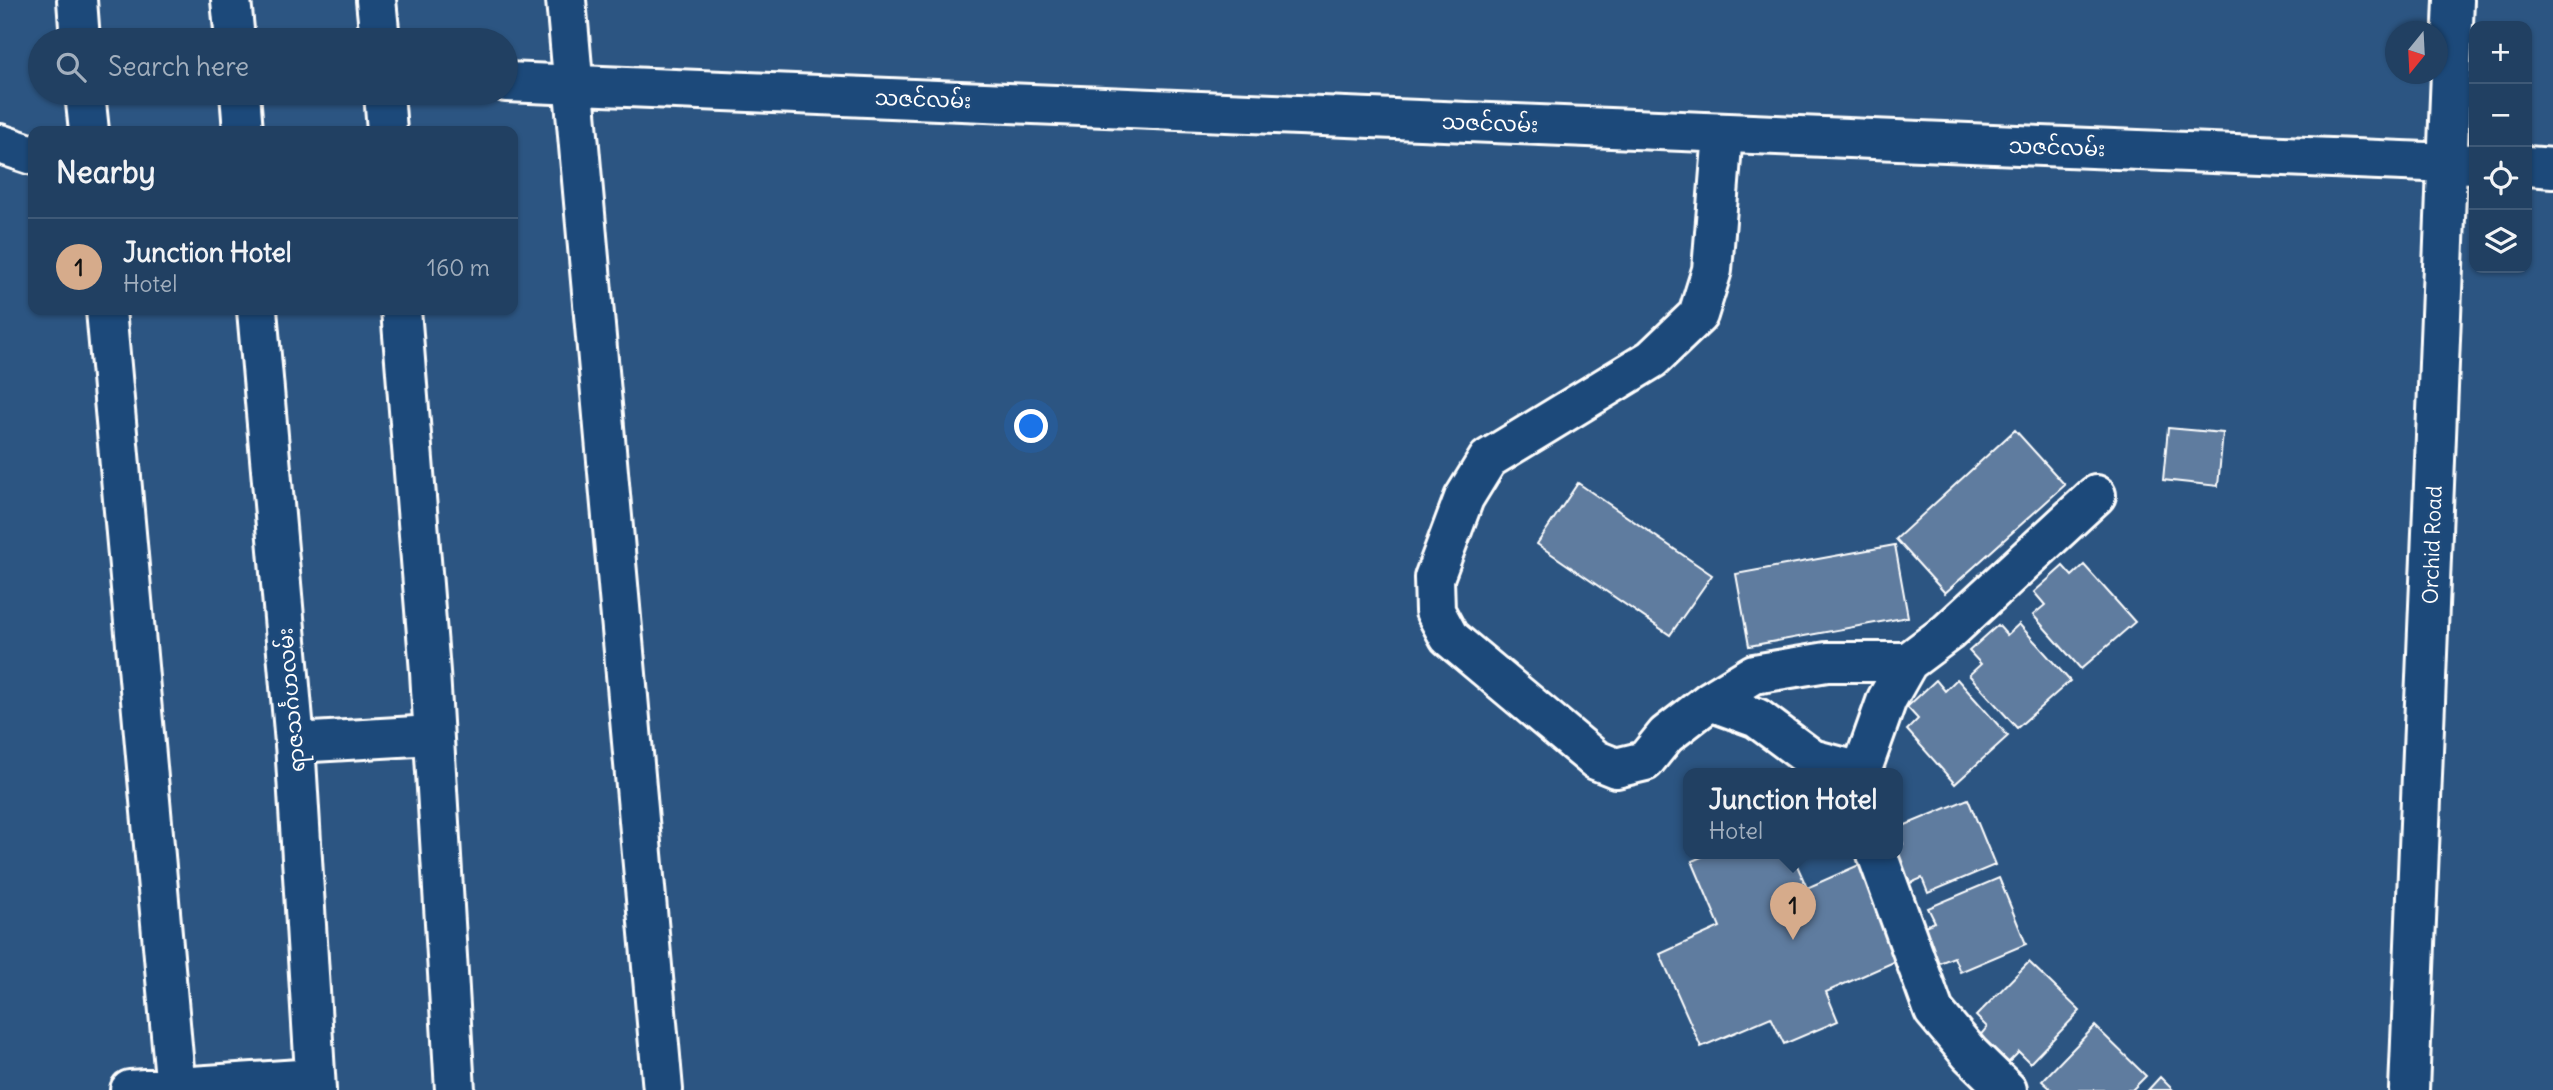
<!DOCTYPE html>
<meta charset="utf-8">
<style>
body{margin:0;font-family:Delius,"Noto Sans Myanmar",sans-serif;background:#294768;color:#f1f3f6}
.controls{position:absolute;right:21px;top:21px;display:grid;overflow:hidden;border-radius:14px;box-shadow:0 2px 5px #0004}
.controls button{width:63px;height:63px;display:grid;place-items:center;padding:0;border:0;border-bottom:2px solid #3e5977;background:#214062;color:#f1f3f6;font:35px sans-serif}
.compass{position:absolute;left:2385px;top:21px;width:63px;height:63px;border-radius:50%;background:#214062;box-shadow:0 2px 5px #0004;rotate:198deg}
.you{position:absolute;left:1032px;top:427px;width:24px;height:24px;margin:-18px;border:5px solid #fff;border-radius:50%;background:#1a73e8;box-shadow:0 0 0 10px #1a73e833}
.badge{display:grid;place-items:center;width:46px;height:46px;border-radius:50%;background:#d6ab8b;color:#111;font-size:23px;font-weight:700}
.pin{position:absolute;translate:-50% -58px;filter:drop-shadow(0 2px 4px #0008)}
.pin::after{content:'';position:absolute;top:37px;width:24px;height:21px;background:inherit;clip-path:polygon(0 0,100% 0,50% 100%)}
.popup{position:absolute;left:1683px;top:768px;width:220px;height:91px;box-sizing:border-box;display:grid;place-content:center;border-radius:14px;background:#214062;filter:drop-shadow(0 2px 5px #0005);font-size:23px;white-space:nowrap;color:#a2afbe}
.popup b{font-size:26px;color:#f1f3f6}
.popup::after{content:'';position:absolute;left:50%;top:100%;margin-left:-14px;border:14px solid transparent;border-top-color:#214062}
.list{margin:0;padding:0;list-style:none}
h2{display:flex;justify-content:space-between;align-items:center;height:91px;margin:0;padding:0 28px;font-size:30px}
h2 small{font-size:23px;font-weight:400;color:#a2afbe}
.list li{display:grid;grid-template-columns:46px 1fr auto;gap:21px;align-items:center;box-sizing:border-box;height:98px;padding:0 28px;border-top:2px solid #3e5977}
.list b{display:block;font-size:26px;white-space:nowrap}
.list p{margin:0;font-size:23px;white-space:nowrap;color:#a2afbe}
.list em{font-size:23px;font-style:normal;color:#a2afbe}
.icon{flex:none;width:38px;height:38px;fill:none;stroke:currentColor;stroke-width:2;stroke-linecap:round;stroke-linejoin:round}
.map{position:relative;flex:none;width:2553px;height:1090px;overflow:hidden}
.search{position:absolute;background:#214062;box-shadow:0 2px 5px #0004;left:28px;top:28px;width:490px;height:77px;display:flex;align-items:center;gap:18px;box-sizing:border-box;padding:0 24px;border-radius:38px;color:#a2afbe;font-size:26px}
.panel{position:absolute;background:#214062;box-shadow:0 2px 5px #0004;left:28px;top:126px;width:490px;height:189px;border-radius:14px}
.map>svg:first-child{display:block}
.building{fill:#5e7c9f;stroke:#fff;stroke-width:2}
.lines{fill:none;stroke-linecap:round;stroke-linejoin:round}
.minor-casing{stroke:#fff;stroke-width:44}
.major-casing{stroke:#fff;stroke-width:44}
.highway-casing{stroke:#fff;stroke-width:44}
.minor{stroke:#1f4a7a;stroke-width:38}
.major{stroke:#1f4a7a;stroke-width:38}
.highway{stroke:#1f4a7a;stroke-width:38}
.labels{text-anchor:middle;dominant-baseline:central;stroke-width:6;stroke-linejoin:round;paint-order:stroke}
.street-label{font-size:21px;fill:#fff;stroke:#1f4a7a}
</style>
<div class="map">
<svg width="2553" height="1090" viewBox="0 0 2553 1090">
<rect width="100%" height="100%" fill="#2c5582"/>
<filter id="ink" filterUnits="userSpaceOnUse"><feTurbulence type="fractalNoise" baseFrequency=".0143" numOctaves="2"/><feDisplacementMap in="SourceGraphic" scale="14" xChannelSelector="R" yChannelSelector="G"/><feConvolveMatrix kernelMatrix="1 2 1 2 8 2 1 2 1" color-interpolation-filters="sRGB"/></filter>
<g filter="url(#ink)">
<path class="building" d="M 2168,428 L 2223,433 L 2218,486 L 2163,480 Z
M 2015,430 L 2065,485 L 1945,593 L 1896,539 Z
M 1578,483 L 1712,575 L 1670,635 L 1537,544 Z
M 1895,545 L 1908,617 L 1749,646 L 1736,574 Z
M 2084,565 L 2135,622 L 2081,669 L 2033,615 L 2045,605 L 2034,592 L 2063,566 L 2072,576 Z
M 2019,624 L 2070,681 L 2017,728 L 1969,675 L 1981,664 L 1969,651 L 1998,625 L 2007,635 Z
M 1957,679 L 2008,736 L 1955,784 L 1907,730 L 1918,719 L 1907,707 L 1936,680 L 1945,691 Z
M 1968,799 L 1995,865 L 1928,893 L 1922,878 L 1906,885 L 1893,854 L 1898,854 L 1898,846 L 1903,844 L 1898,828 Z
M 1708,854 L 1792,854 L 1807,888 L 1861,864 L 1903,958 L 1826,992 L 1838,1021 L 1784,1044 L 1771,1017 L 1701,1047 L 1660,954 L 1720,927 L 1692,861 Z
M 1999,878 L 2026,944 L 1960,972 L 1954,957 L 1937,964 L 1922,927 L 1935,922 L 1928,908 Z
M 2029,962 L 2080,1011 L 2030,1063 L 2019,1052 L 2007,1064 L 1979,1037 L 1987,1027 L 1976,1016 Z
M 2095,1026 L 2146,1076 L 2132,1090 L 2052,1090 L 2042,1081 Z
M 2160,1077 L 2173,1090 L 2148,1090 Z"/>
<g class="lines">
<g class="minor-casing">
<path id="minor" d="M 77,0 L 80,40
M 566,0 L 663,1090
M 85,93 L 89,131
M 1723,133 L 1712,270 L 1698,315 L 1652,359 L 1488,459 L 1464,498 L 1434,578 L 1435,611 L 1449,637 L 1596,760 L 1616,768 L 1645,761 L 1666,735 L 1710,701 L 1757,718 L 1812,759 L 1861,772 L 1887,699 L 1908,662 L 1948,632 L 2096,495
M 0,144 L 33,155
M 106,310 L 176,1090
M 1710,701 L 1754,674 L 1827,662 L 1908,662
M 1877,854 L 1934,1011 L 1970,1054 L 2007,1090
M 130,1090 L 315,1078
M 2409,1090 L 2454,0"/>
</g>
<g class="major-casing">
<path id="major" d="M 231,0 L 235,40
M 376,0 L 380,40
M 506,82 L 2474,164
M 240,93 L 243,131
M 384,93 L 387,131
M 2527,166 L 2553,168
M 257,310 L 295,743 L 316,1090
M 401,310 L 430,672 L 455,1090"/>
</g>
<g class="highway-casing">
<path id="highway" d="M 295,743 L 433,735"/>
</g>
<use href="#minor" class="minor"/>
<use href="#major" class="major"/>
<use href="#highway" class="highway"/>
</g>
</g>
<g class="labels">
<g class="street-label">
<text transform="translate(923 99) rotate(2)">သဇင်လမ်း</text>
<text transform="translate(1490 123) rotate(2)">သဇင်လမ်း</text>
<text transform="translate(2057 147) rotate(2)">သဇင်လမ်း</text>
<text transform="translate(2432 545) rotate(-88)">Orchid Road</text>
<text transform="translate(291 700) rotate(-95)">ရာဇသင်္ဂဟလမ်း</text>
</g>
</g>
</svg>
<div class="controls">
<button>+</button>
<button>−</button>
<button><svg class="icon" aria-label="locate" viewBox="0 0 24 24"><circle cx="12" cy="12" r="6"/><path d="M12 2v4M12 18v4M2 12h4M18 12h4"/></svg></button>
<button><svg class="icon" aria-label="layers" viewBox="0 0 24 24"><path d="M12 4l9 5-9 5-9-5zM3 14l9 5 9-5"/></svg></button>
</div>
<svg class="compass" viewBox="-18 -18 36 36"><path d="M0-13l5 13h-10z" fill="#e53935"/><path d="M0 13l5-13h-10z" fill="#a2afbe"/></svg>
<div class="you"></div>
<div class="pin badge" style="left:1793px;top:940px">1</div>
<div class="popup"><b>Junction Hotel</b>Hotel</div>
<div class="search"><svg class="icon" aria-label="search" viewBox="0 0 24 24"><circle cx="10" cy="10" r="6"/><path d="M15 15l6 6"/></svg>Search here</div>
<section class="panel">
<h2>Nearby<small></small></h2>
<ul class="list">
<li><span class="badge">1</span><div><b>Junction Hotel</b><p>Hotel</p></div><em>160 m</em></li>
</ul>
</section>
</div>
